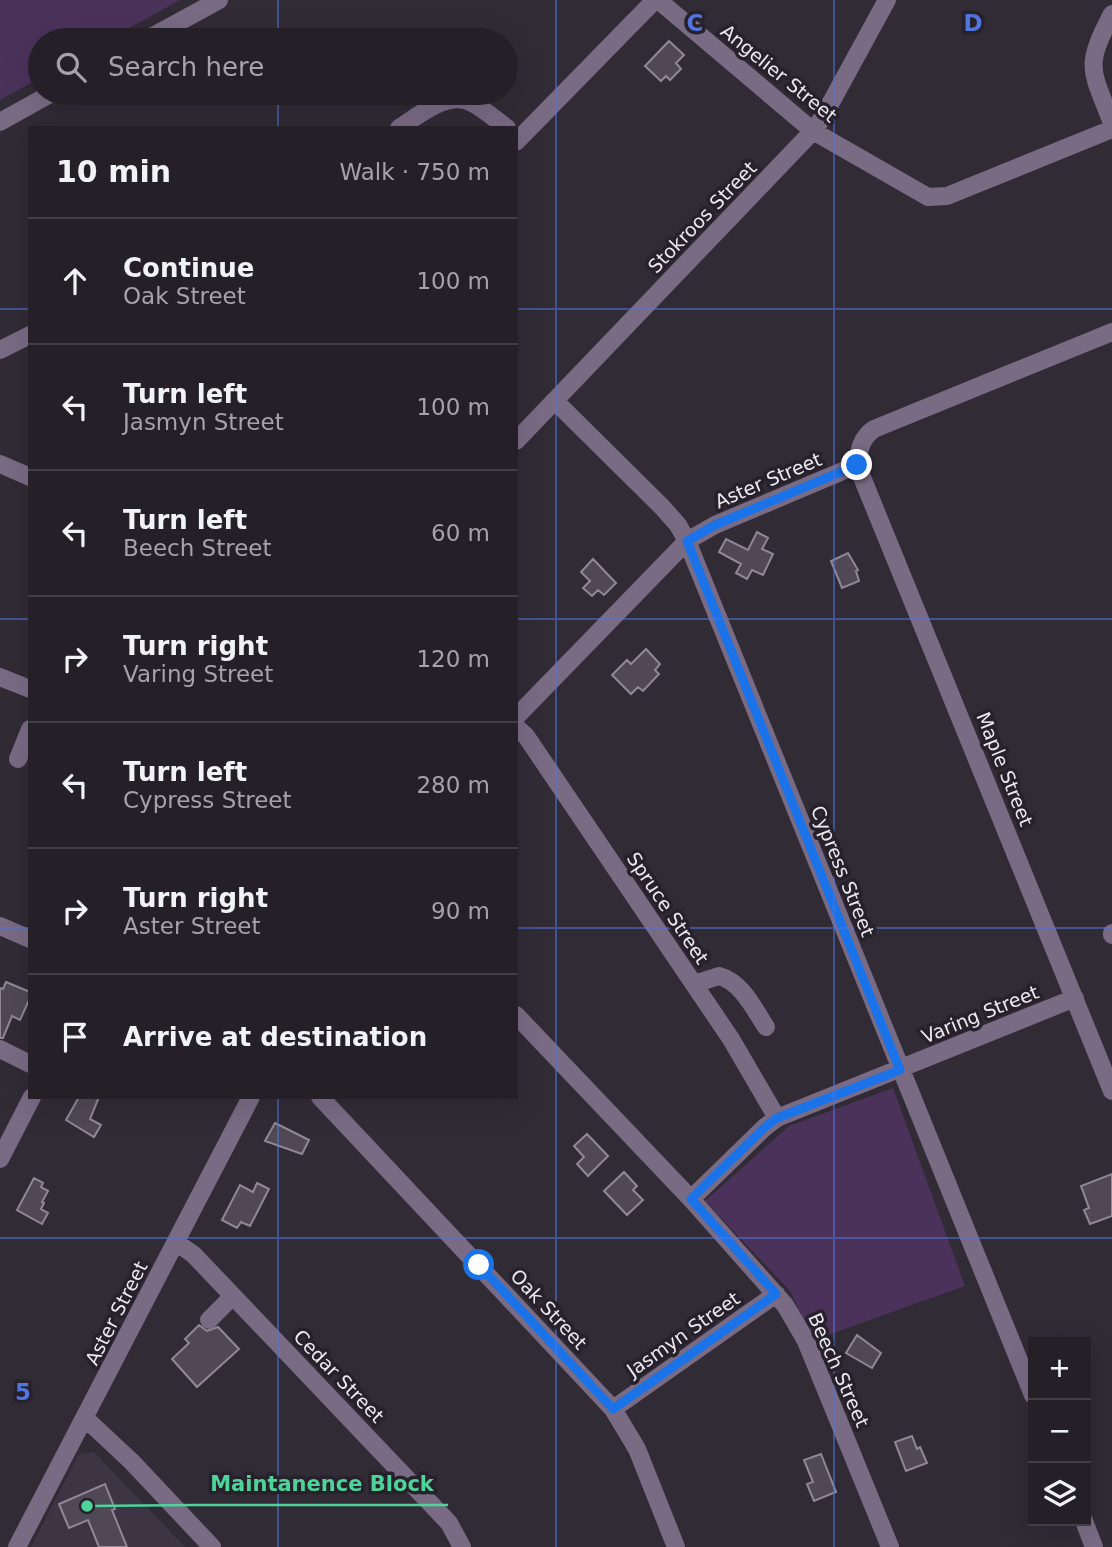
<!DOCTYPE html>
<meta charset="utf-8">
<style>
body{margin:0;font-family:"DejaVu Sans",sans-serif;background:#312d34;color:#f1f3f6}
.controls{position:absolute;right:21px;bottom:21px;display:grid;overflow:hidden;border-radius:0px;box-shadow:0 7px 28px #0002}
.controls button{width:63px;height:63px;display:grid;place-items:center;padding:0;border:0;border-bottom:2px solid #423e45;background:#252028;color:#f1f3f6;font:35px sans-serif}
.stop{position:absolute;width:21px;height:21px;margin:-16px;border:5px solid #1a73e8;border-radius:50%;background:#fff}
.stop.end{background:#1a73e8;border-color:#fff;box-shadow:0 2px 7px #0008}
.list{margin:0;padding:0;list-style:none}
h2{display:flex;justify-content:space-between;align-items:center;height:91px;margin:0;padding:0 28px;font-size:30px}
h2 small{font-size:23px;font-weight:400;color:#a3a3a8}
.list li{display:grid;grid-template-columns:46px 1fr auto;gap:21px;align-items:center;box-sizing:border-box;height:126px;padding:0 28px;border-top:2px solid #423e45}
.list b{display:block;font-size:26px;white-space:nowrap}
.list p{margin:0;font-size:23px;white-space:nowrap;color:#a3a3a8}
.list em{font-size:23px;font-style:normal;color:#a3a3a8}
.icon{flex:none;width:38px;height:38px;fill:none;stroke:currentColor;stroke-width:2;stroke-linecap:round;stroke-linejoin:round}
.map{position:relative;flex:none;width:1112px;height:1547px;overflow:hidden}
.search{position:absolute;background:#252028;box-shadow:0 7px 28px #0002;left:28px;top:28px;width:490px;height:77px;display:flex;align-items:center;gap:18px;box-sizing:border-box;padding:0 24px;border-radius:38px;color:#a3a3a8;font-size:26px}
.panel{position:absolute;background:#252028;box-shadow:0 7px 28px #0002;left:28px;top:126px;width:490px;height:973px;border-radius:0px}
.map>svg:first-child{display:block}
.built{fill:#3d3444}
.green{fill:#4b325b}
.building{fill:#504955;stroke:#908896;stroke-width:2}
.lines{fill:none;stroke-linecap:round;stroke-linejoin:round}
.minor{stroke:#7a6b85;stroke-width:18}
.route{stroke:#1a73e8;stroke-width:9}
.grid{fill:none;stroke:#5175de;stroke-width:2;stroke-opacity:0.55}
.labels{text-anchor:middle;dominant-baseline:central;stroke-width:7;stroke-linejoin:round;paint-order:stroke}
.street-label{font-size:19px;fill:#ede9f0;stroke:#27212c}
.grid-label{font-size:23px;text-anchor:middle;font-weight:bold;fill:#5175de;stroke:#27212c;stroke-width:7;stroke-linejoin:round;paint-order:stroke}
.leader{fill:none;stroke:#4ed399;stroke-width:2.5}
.callout-dot{fill:#4ed399;stroke:#27212c;stroke-width:2.5}
.callout-label{font-size:21px;text-anchor:middle;font-weight:bold;fill:#4ed399;stroke:#27212c;stroke-width:7;stroke-linejoin:round;paint-order:stroke}
</style>
<div class="map">
<svg width="1112" height="1547" viewBox="0 0 1112 1547">
<rect width="100%" height="100%" fill="#312b36"/>
<path class="built" d="M 94,1452 L 185,1547 L 31,1547 L 79,1454 Z"/>
<path class="green" d="M 0,0 L 180,0 L 108,40 L 40,40 L 40,78 L 0,100 Z
M 893,1088 L 965,1286 L 811,1341 L 791,1292 L 705,1201 L 789,1126 Z"/>
<path class="building" d="M 669,41 L 684,55 L 676,63 L 681,69 L 670,80 L 666,76 L 661,81 L 645,66 Z
M 757,532 L 768,538 L 762,549 L 773,554 L 763,575 L 752,570 L 747,579 L 736,573 L 741,564 L 719,552 L 726,539 L 748,550 Z
M 848,553 L 858,570 L 856,571 L 859,581 L 842,588 L 831,561 Z
M 593,559 L 616,583 L 604,595 L 598,590 L 592,596 L 583,588 L 590,581 L 581,572 Z
M 646,649 L 660,664 L 655,670 L 659,674 L 643,691 L 638,687 L 631,694 L 612,675 L 627,660 L 631,664 Z
M 6,982 L 30,992 L 30,998 L 20,1020 L 12,1016 L 3,1038 L 0,1038 L 0,988 L 3,989 Z
M 79,1097 L 99,1097 L 90,1119 L 101,1125 L 94,1137 L 66,1120 Z
M 275,1123 L 309,1140 L 302,1154 L 265,1141 Z
M 587,1134 L 608,1156 L 588,1176 L 577,1164 L 584,1157 L 574,1146 Z
M 624,1172 L 637,1186 L 633,1190 L 643,1200 L 627,1215 L 604,1191 Z
M 1112,1174 L 1112,1216 L 1090,1224 L 1084,1210 L 1089,1208 L 1081,1186 Z
M 34,1178 L 43,1183 L 41,1187 L 48,1191 L 42,1202 L 44,1203 L 41,1209 L 48,1213 L 42,1224 L 17,1210 Z
M 257,1183 L 269,1189 L 250,1226 L 241,1222 L 237,1228 L 222,1220 L 240,1185 L 253,1192 Z
M 199,1325 L 207,1331 L 218,1327 L 239,1349 L 197,1387 L 172,1359 L 189,1343 L 185,1339 Z
M 857,1335 L 881,1353 L 872,1368 L 846,1353 Z
M 912,1436 L 917,1449 L 920,1447 L 927,1463 L 906,1471 L 895,1442 Z
M 821,1454 L 836,1492 L 814,1501 L 807,1484 L 813,1482 L 804,1460 Z
M 105,1484 L 115,1509 L 112,1510 L 127,1547 L 99,1547 L 88,1520 L 69,1528 L 59,1504 Z"/>
<g class="lines">
<path class="minor" d="M 658,0 L 813,131 L 928,197 L 947,196 L 1112,129
M 1112,14 C 1084,68 1091,68 1112,123
M 146,40 L 219,0
M 0,122 L 52,93
M 399,128 C 418,116 447,91 470,102 C 483,108 495,119 507,128
M 516,142 L 655,0
M 1112,332 L 874,429 C 861,438 859,450 857,465 L 1112,1091
M 0,350 L 30,335
M 555,401 L 663,508 L 678,525 L 687,541 L 1033,1395
M 516,441 L 813,131 L 823,117 L 887,0
M 0,464 L 30,477
M 0,677 L 30,689
M 516,717 L 687,541 L 715,525 L 857,465
M 516,727 L 526,736 L 731,1039 L 777,1118
M 18,759 L 30,729
M 0,926 L 30,939
M 1112,933 L 1112,935
M 694,984 L 719,976 C 742,982 754,1009 766,1027
M 516,1015 L 691,1199 L 785,1305 L 806,1341 L 890,1547
M 0,1049 L 30,1064
M 320,1097 L 613,1409 L 637,1449 L 676,1547
M 0,1159 L 32,1097
M 691,1199 L 765,1127 L 777,1118 L 1075,998
M 176,1242 L 194,1255 L 449,1523 L 462,1547
M 209,1320 L 233,1296
M 613,1409 L 776,1294
M 85,1418 L 132,1462 L 212,1547
M 1084,1521 L 1094,1547
M 17,1547 L 251,1097"/>
</g>
<g class="lines">
<path class="route" d="M 479,1265 L 613,1409 L 776,1294 L 691,1199 L 765,1127 L 777,1118 L 900,1070 L 687,541 L 715,525 L 857,465"/>
</g>
<path class="grid" d="M 278,0 L 278,40M 556,0 L 556,1547M 834,0 L 834,1547M 278,93 L 278,128M 0,309 L 30,309M 516,309 L 1112,309M 0,619 L 30,619M 516,619 L 1112,619M 0,928 L 30,928M 516,928 L 1112,928M 278,1097 L 278,1547M 0,1238 L 1112,1238"/>
<g class="labels">
<g class="street-label">
<text transform="translate(779 73) rotate(39)">Angelier Street</text>
<text transform="translate(702 217) rotate(-46)">Stokroos Street</text>
<text transform="translate(768 480) rotate(-23)">Aster Street</text>
<text transform="translate(1005 769) rotate(68)">Maple Street</text>
<text transform="translate(843 871) rotate(68)">Cypress Street</text>
<text transform="translate(668 908) rotate(56)">Spruce Street</text>
<text transform="translate(980 1014) rotate(-22)">Varing Street</text>
<text transform="translate(549 1309) rotate(47)">Oak Street</text>
<text transform="translate(116 1313) rotate(-63)">Aster Street</text>
<text transform="translate(683 1334) rotate(-35)">Jasmyn Street</text>
<text transform="translate(839 1370) rotate(66)">Beech Street</text>
<text transform="translate(339 1376) rotate(46)">Cedar Street</text>
</g>
</g>
<g class="grid-label">
<text x="695" y="31">C</text>
<text x="973" y="31">D</text>
<text x="23" y="1400">5</text>
</g>
<path class="leader" d="M87 1506L196 1505H448"/>
<circle class="callout-dot" cx="87" cy="1506" r="7"/>
<g class="callout-label">
<text x="322" y="1491">Maintanence Block</text>
</g>
</svg>
<div class="controls">
<button>+</button>
<button>−</button>
<button><svg class="icon" aria-label="layers" viewBox="0 0 24 24"><path d="M12 4l9 5-9 5-9-5zM3 14l9 5 9-5"/></svg></button>
</div>
<div class="stop" style="left:479px;top:1265px"></div>
<div class="stop end" style="left:857px;top:465px"></div>
<div class="search"><svg class="icon" aria-label="search" viewBox="0 0 24 24"><circle cx="10" cy="10" r="6"/><path d="M15 15l6 6"/></svg>Search here</div>
<section class="panel">
<h2>10 min<small>Walk · 750 m</small></h2>
<ul class="list">
<li><svg class="icon" aria-label="ahead" viewBox="0 0 24 24"><path d="M12 20V5M6 11l6-6 6 6"/></svg><div><b>Continue</b><p>Oak Street</p></div><em>100 m</em></li>
<li><svg class="icon" aria-label="left" viewBox="0 0 24 24"><path d="M17 20v-9H6M10 6l-5 5 5 5"/></svg><div><b>Turn left</b><p>Jasmyn Street</p></div><em>100 m</em></li>
<li><svg class="icon" aria-label="left" viewBox="0 0 24 24"><path d="M17 20v-9H6M10 6l-5 5 5 5"/></svg><div><b>Turn left</b><p>Beech Street</p></div><em>60 m</em></li>
<li><svg class="icon" aria-label="right" viewBox="0 0 24 24"><path d="M7 20v-9h11M14 6l5 5-5 5"/></svg><div><b>Turn right</b><p>Varing Street</p></div><em>120 m</em></li>
<li><svg class="icon" aria-label="left" viewBox="0 0 24 24"><path d="M17 20v-9H6M10 6l-5 5 5 5"/></svg><div><b>Turn left</b><p>Cypress Street</p></div><em>280 m</em></li>
<li><svg class="icon" aria-label="right" viewBox="0 0 24 24"><path d="M7 20v-9h11M14 6l5 5-5 5"/></svg><div><b>Turn right</b><p>Aster Street</p></div><em>90 m</em></li>
<li><svg class="icon" aria-label="arrive" viewBox="0 0 24 24"><path d="M6 21V4h12l-3 4 3 4H6"/></svg><div><b>Arrive at destination</b></div></li>
</ul>
</section>
</div>
